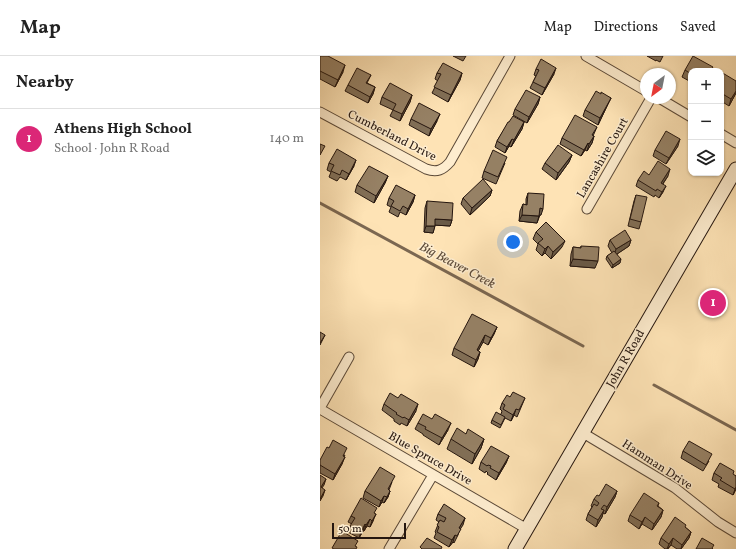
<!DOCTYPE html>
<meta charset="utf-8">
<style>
body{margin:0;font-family:Vollkorn,serif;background:#f6f6f6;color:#222}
.controls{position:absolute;right:12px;top:12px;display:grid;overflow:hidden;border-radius:8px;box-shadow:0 1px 3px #0004}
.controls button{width:36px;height:36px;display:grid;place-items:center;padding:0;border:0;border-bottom:1px solid #e0e0e0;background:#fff;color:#222;font:20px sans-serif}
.compass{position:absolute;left:320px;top:12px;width:36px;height:36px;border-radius:50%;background:#fff;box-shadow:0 1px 3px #0004;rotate:212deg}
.scale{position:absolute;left:12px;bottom:10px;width:74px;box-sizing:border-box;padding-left:4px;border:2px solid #25160f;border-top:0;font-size:11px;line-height:14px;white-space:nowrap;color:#25160f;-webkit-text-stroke:3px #feedcf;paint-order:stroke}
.you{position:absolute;left:193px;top:186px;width:14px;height:14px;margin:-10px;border:3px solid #fff;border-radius:50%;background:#1a73e8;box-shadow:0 0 0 6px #1a73e833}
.badge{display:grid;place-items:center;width:26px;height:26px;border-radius:50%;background:#db2777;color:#fff;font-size:13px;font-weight:700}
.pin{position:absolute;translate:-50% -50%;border:2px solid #fff;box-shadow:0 1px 4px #0006}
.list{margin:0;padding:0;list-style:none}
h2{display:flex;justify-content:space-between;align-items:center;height:52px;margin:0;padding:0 16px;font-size:17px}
h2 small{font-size:13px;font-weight:400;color:#767676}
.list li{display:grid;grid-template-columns:26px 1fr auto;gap:12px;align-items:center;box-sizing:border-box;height:60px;padding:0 16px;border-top:1px solid #e0e0e0}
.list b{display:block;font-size:15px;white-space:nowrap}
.list p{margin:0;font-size:13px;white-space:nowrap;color:#767676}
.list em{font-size:13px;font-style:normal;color:#767676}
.icon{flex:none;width:22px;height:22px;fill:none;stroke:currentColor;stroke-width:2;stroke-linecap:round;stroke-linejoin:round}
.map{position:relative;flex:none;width:416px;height:493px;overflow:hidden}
header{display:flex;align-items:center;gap:24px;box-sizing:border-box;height:56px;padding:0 20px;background:#fff;border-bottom:1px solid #e0e0e0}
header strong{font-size:19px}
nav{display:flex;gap:22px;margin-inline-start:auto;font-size:14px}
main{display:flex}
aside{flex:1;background:#fff}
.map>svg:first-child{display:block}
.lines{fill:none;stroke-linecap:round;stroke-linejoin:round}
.stream{stroke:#7b6751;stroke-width:3}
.street-casing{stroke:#5b4938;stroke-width:11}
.secondary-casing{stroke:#25160f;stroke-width:15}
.street{stroke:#feedcf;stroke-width:9}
.secondary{stroke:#feedcf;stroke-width:13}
.wall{fill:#816f57;stroke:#25160f}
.shaded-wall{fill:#695a47;stroke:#25160f}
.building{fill:#968165;stroke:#25160f}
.labels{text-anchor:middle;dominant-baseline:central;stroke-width:3;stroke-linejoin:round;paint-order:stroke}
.street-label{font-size:12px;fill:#25160f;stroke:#feedcf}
.water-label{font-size:13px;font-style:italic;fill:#5e4c3b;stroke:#feedcf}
</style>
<header>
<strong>Map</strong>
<nav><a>Map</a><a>Directions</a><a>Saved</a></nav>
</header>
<main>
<aside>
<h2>Nearby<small></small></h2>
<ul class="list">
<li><span class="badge">1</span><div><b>Athens High School</b><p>School · John R Road</p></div><em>140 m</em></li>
</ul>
</aside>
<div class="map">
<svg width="416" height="493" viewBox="0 0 416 493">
<rect width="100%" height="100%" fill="#fee3b5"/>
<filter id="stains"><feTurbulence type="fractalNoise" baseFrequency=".005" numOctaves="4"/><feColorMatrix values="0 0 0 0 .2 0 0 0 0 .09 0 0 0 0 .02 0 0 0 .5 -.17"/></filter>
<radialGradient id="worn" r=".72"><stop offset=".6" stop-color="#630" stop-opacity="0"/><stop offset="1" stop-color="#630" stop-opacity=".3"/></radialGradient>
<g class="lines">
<path class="stream" d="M 0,147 L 263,290
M 334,329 L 416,374"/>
<g class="street-casing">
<path id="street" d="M 266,0 L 326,35
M 339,42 L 371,61
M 0,56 L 106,113 C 117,117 123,114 130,106 L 190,0
M 401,78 L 416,87
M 267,153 L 331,42
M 0,352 L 29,301
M 0,353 L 207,473
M 263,377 L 355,432 L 398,466 L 416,477
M 69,493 L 113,419"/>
</g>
<g class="secondary-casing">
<path id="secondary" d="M 195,493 L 416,113"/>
</g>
<use href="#street" class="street"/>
<use href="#secondary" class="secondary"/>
</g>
<path class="wall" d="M 0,0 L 23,16 L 15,31 L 0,23 Z
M 133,0 L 146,0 L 143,5 Z
M 327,0 L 343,0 L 340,6 L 336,4 L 336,5 Z
M 216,13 L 234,18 L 222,39 L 210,32 L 216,20 L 214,19 Z
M 365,14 L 371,15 L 371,26 L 362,21 Z
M 401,16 L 416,37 L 409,50 L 401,45 Z
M 117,17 L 142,17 L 140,24 L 128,46 L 112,37 L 118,25 L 115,23 Z
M 51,19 L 47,27 L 55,31 L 53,38 L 48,47 L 25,35 L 28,29 Z
M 281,38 L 291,42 L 288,48 L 278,69 L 263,60 L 265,54 Z
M 92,39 L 90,46 L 80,65 L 70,60 L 73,54 L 60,48 L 62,41 Z
M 220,41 L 218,48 L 207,67 L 193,59 L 195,53 Z
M 91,63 L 117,65 L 109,80 L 89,69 Z
M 189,66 L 204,66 L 202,73 L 191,91 L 189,90 L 185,97 L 175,91 L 177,85 Z
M 277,71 L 273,80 L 274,80 L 272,87 L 267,95 L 265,94 L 261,100 L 240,88 L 242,82 Z
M 358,90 L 346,108 L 333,100 L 335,94 Z
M 252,99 L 249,106 L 236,124 L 222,113 L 225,107 Z
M 9,107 L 34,110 L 26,124 L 20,121 L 17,125 L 9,121 L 11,116 L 7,114 Z
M 185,107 L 176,128 L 162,122 L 164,115 Z
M 329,119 L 348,120 L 343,128 L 343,136 L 339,142 L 335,139 L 334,141 L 316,130 L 318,124 Z
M 68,120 L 65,127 L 54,147 L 35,136 L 37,129 Z
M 172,134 L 170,140 L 150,159 L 141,148 L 143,142 Z
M 208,137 L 221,159 L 220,159 L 217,167 L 199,165 L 200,155 L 203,148 L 206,149 L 206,143 Z
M 95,139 L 93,146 L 86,159 L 80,156 L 78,161 L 69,156 L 71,151 L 67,149 L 69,142 Z
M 316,139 L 321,166 L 319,173 L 308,170 L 314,145 Z
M 107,145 L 132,164 L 130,170 L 115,169 L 113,177 L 104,176 L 105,152 Z
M 216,176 L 242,191 L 231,203 L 225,197 L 222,200 L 216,194 L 218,188 L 213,183 Z
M 290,184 L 311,184 L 309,190 L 297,198 L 300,207 L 292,212 L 286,203 L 287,200 L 292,197 L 288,190 Z
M 261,190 L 275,212 L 250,210 L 251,198 L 253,191 L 261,192 Z
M 177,271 L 174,278 L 168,289 L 163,286 L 158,295 L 160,296 L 158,303 L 154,311 L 132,299 L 134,292 Z
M 190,341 L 205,342 L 197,361 L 194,359 L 191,365 L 185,362 L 180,372 L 171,367 L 172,364 L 181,358 L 182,355 L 180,353 L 182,347 Z
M 64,348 L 96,355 L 87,370 L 81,367 L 80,369 L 74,365 L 74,363 L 62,354 Z
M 98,367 L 128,374 L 119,389 L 103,379 L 103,378 L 95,373 Z
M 146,378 L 164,383 L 161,392 L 152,408 L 127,393 L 131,383 Z
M 363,395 L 389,405 L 383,415 L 361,402 Z
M 25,399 L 24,401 L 22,408 L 13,424 L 0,417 L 0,404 Z
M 189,400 L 186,407 L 176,424 L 167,418 L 168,417 L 166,415 L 165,417 L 159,413 L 161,406 Z
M 394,417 L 413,419 L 416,420 L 416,433 L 413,439 L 398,431 L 399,428 L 392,424 Z
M 72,426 L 69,434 L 70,435 L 68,441 L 64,447 L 62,446 L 59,451 L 43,442 L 45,435 Z
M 297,435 L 295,441 L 285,458 L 283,457 L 282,461 L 276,471 L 266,464 L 268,458 L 272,451 L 271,450 L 274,443 L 279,440 Z
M 339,447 L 338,450 L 343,454 L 341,461 L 332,474 L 322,468 L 319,473 L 308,465 L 310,459 Z
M 54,458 L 53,465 L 50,471 L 47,470 L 44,475 L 43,475 L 39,482 L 28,476 L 32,468 L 28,466 L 31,460 Z
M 118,458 L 145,462 L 140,472 L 138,479 L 134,487 L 133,486 L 129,491 L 114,482 L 116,477 L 115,476 L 119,466 L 116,464 Z
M 365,471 L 371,476 L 369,482 L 361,493 L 357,493 L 351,489 L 348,493 L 345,493 L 339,488 L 341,482 Z"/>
<path class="shaded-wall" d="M 25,9 L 23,16 L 15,31 L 18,24 Z
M 236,12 L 234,18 L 222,39 L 225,32 Z
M 142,17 L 140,24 L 128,46 L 131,39 Z
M 55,31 L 53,38 L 48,47 L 50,41 Z
M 416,35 L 416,37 L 409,50 L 411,43 Z
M 92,39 L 90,46 L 80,65 L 82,58 Z
M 220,41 L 218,48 L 207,67 L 209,61 Z
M 291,42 L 288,48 L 278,69 L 280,62 Z
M 120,58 L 117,65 L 109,80 L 111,73 Z
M 204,66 L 202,73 L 191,91 L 194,84 Z
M 274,80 L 272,87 L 267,95 L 269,88 Z
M 192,83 L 189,90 L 185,97 L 187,91 Z
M 360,83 L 358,90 L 346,108 L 349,102 Z
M 268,87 L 265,94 L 261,100 L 264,94 Z
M 252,99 L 249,106 L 236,124 L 238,117 Z
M 36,104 L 34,110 L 26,124 Z
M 350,113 L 348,120 L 339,133 L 341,127 Z
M 68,120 L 65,127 L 54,147 L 56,140 Z
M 346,130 L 343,136 L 339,142 L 342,136 Z
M 172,134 L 170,140 L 150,159 L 152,152 Z
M 95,139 L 93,146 L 86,159 L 88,153 Z
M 220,152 L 223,153 L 221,159 L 218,159 Z
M 202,159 L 219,160 L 217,167 L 199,165 Z
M 115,163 L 132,164 L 130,170 L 113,169 Z
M 106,170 L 115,170 L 113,177 L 104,176 Z
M 311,184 L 309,190 L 294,200 L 296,193 Z
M 245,185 L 242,191 L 231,203 L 233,196 Z
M 228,190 L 225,197 L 222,200 L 225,193 Z
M 253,203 L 278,205 L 275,212 L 250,210 Z
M 301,203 L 300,207 L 292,212 L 293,209 Z
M 177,271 L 174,278 L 168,289 L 171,282 Z
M 5,279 L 0,289 L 0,287 Z
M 165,279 L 163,286 L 155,301 L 157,294 Z
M 160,296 L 158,303 L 154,311 L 156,304 Z
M 98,348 L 96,355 L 87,370 L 89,364 Z
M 196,353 L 194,359 L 191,365 L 193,359 Z
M 131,367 L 128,374 L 119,389 L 122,382 Z
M 164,383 L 161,392 L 152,408 L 155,398 Z
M 189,400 L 186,407 L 176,424 L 179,417 Z
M 25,401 L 22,408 L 13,424 L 15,418 Z
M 6,423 L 4,429 L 0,435 L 1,431 Z
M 416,431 L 416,433 L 413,439 L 415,433 Z
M 5,434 L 3,440 L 0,445 L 0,443 Z
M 70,435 L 68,441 L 64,447 Z
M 297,435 L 295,441 L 285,458 L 287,451 Z
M 64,440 L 62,446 L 59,451 L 61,445 Z
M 284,454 L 282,461 L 276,471 L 278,464 Z
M 343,454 L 341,461 L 332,474 L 334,468 Z
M 56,458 L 53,465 L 50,471 L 52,465 Z
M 325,461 L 322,468 L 319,473 L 322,466 Z
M 145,462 L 143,469 L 137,478 L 139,472 Z
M 50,463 L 47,470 L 44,475 L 46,469 Z
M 45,468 L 43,475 L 39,482 L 41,476 Z
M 371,476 L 369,482 L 361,493 L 362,489 Z
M 135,479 L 133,486 L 129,491 L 132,484 Z
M 353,482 L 351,489 L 347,493 L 349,488 Z"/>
<path class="building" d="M 0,0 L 8,0 L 25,9 L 18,24 L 0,15 Z
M 373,0 L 393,11 L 390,15 L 371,15 L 371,18 L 365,14 Z
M 221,3 L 236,12 L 225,32 L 213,26 L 219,14 L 216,13 Z
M 123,7 L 142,17 L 131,39 L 114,31 L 121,18 L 117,17 Z
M 37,12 L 51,19 L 46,27 L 55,31 L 50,41 L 28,29 Z
M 401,16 L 416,25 L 416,35 L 411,43 L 401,37 Z
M 70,27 L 92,39 L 82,58 L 73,54 L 76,48 L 62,41 Z
M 206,34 L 220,41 L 209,61 L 195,53 Z
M 276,35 L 281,38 L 281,36 L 291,42 L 280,62 L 265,54 Z
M 99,47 L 120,58 L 111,73 L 91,63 Z
M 255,59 L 277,71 L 272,79 L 274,80 L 269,88 L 268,87 L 264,94 L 242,82 Z
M 193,60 L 204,66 L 194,84 L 192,83 L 187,91 L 177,85 L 188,66 L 189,66 Z
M 346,75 L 360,83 L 349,102 L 335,94 Z
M 0,88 L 5,90 L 0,99 Z
M 238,89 L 252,99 L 238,117 L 225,107 Z
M 17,93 L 36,104 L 29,118 L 22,114 L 20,119 L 11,115 L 14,109 L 9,107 Z
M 173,94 L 187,101 L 178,121 L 164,115 Z
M 338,105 L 350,113 L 341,127 L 346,130 L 342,136 L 337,133 L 336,135 L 318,124 L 324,115 L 329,119 Z
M 49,110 L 68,120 L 56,140 L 37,129 Z
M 163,123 L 172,134 L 152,152 L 143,142 Z
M 76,129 L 95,139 L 88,153 L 83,150 L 80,155 L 71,150 L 74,145 L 69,142 Z
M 208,137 L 224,138 L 223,153 L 220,152 L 219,160 L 202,159 L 203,148 L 207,149 Z
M 316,139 L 327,141 L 321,166 L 310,163 Z
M 107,145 L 133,147 L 132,164 L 115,163 L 115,170 L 106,170 Z
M 226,166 L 245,185 L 233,196 L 228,190 L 225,193 L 218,187 L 223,183 L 216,176 Z
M 305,174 L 311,184 L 296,193 L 290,184 Z
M 261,190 L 279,191 L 278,205 L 253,203 L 253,191 L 261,192 Z
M 294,195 L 301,203 L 293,209 L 287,200 Z
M 152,258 L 177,271 L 171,282 L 165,279 L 157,294 L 160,296 L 156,304 L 134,292 Z
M 0,276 L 5,279 L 0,287 Z
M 193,336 L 205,342 L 199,354 L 196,353 L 193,359 L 183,353 L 185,349 L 182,347 L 187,339 L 190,341 Z
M 70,337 L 78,342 L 81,338 L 98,348 L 89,364 L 84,361 L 83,362 L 76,358 L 77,357 L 64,348 Z
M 176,356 L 185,361 L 181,369 L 172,364 Z
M 103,358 L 112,363 L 115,358 L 131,367 L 122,382 L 105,373 L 106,371 L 98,367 Z
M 137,372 L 146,378 L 148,373 L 164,383 L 155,398 L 131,383 Z
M 13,384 L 27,392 L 23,400 L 25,401 L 15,418 L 0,409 L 0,404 L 7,391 L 9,392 Z
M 369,385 L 392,398 L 386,409 L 363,395 Z
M 171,390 L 189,400 L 179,417 L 170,412 L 171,410 L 168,409 L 167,410 L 161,406 Z
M 400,407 L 414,415 L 413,418 L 416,420 L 416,431 L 415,433 L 400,424 L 402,422 L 394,417 Z
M 60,411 L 75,420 L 68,433 L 70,435 L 67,441 L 64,440 L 61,445 L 45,435 Z
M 0,419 L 6,423 L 1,431 L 5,434 L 0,443 Z
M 286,428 L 297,435 L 287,451 L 284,449 L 281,453 L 284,454 L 278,464 L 268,458 L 274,448 L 277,450 L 279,447 L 274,443 L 277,439 L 279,440 Z
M 324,437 L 339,447 L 337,450 L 343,454 L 334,468 L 325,461 L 322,466 L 310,459 Z
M 41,442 L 57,452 L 54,457 L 56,458 L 52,465 L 50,463 L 46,469 L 45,468 L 41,476 L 30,470 L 35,462 L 31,460 Z
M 124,448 L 145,462 L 139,472 L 141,473 L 137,480 L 135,479 L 132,484 L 117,476 L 119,471 L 117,469 L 120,464 L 124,466 L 126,462 L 118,458 Z
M 355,461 L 366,469 L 365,471 L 371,476 L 362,489 L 353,482 L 349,488 L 341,482 Z
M 22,475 L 38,485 L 35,490 L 37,491 L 36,493 L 14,493 L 12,492 Z
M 107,482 L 122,491 L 121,493 L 102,493 L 100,491 Z
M 382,482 L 394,489 L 392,492 L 393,493 L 376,493 Z"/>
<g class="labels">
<g class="street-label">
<text transform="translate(72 80) rotate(27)">Cumberland Drive</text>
<text transform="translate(283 102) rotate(-60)">Lancashire Court</text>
<text transform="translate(306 303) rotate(-60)">John R Road</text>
<text transform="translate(110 403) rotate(30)">Blue Spruce Drive</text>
<text transform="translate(337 409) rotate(33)">Hamman Drive</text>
</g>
<g class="water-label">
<text transform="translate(137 210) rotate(28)">Big Beaver Creek</text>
</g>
</g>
<rect width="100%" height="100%" filter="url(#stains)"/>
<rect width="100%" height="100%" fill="url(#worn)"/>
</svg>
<div class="controls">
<button>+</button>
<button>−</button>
<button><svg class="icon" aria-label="layers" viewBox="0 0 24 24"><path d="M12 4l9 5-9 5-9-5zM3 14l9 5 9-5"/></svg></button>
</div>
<svg class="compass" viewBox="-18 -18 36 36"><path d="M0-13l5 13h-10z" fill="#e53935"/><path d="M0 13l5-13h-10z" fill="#767676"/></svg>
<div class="scale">50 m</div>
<div class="you"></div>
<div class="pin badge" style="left:393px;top:247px">1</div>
</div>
</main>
